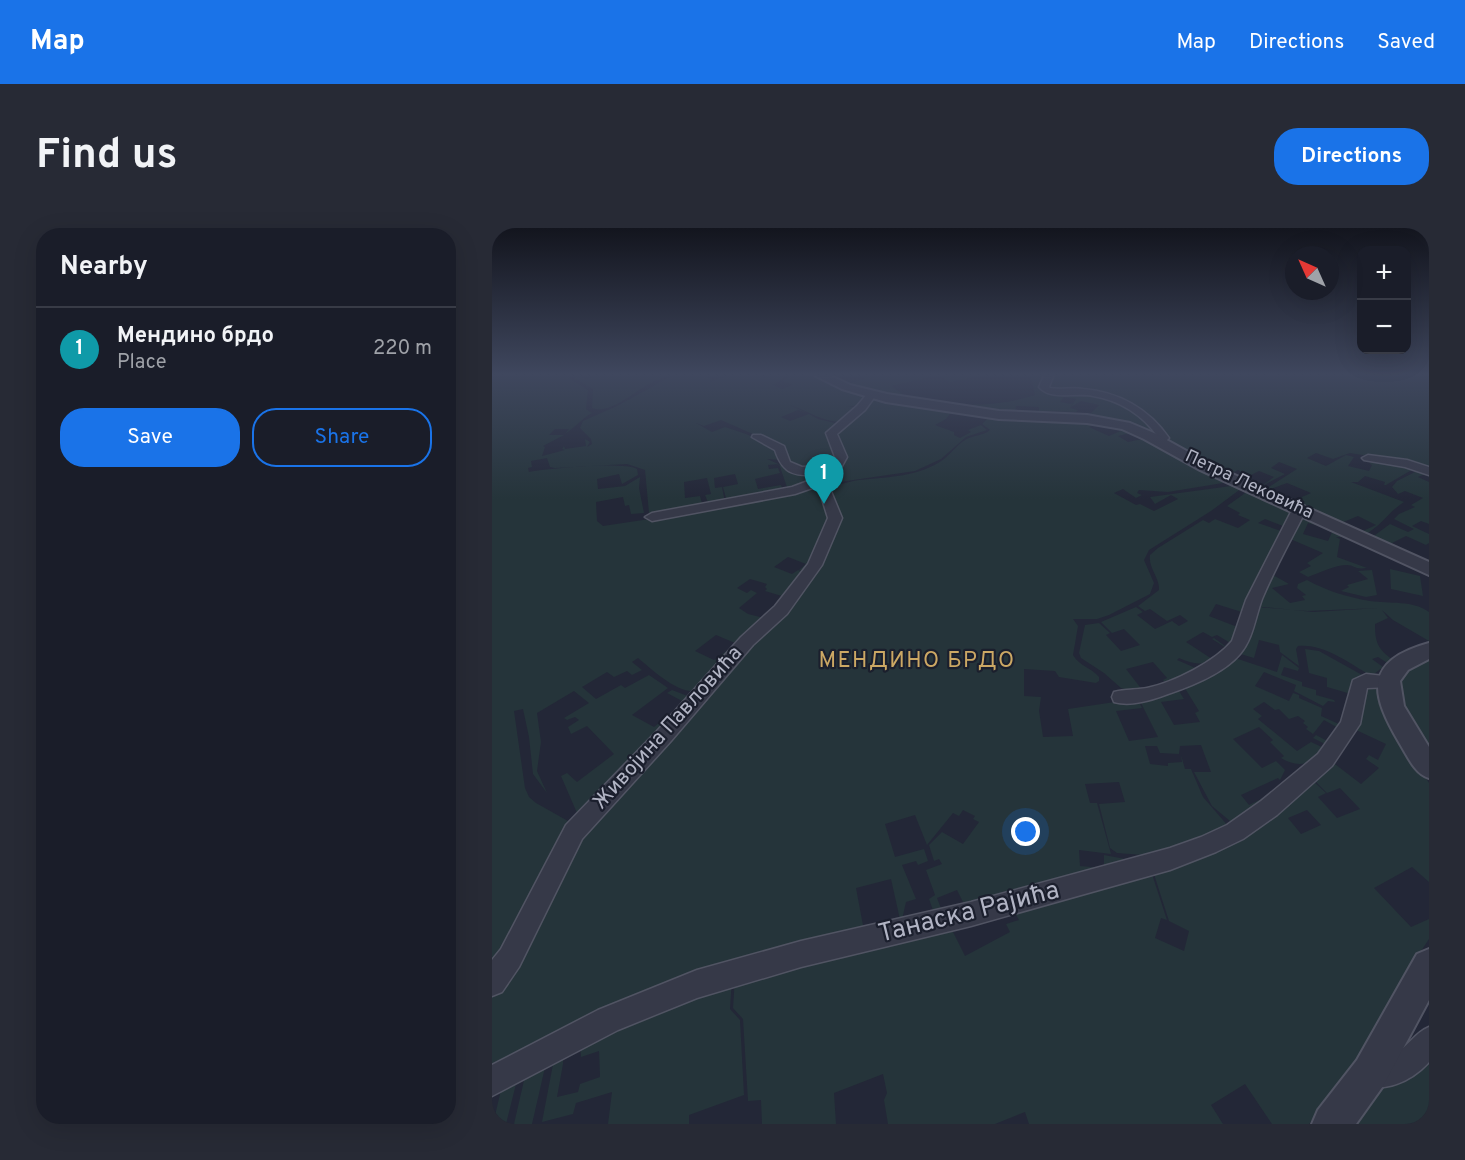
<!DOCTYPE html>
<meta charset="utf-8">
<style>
body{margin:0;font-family:Overpass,sans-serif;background:#272a35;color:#f1f3f6}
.controls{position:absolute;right:18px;top:18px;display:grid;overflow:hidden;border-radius:12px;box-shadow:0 6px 24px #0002}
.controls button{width:54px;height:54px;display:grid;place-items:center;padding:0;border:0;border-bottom:2px solid #383b46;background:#1a1d29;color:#f1f3f6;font:30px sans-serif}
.compass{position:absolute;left:793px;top:18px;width:54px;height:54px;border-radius:50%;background:#1a1d29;box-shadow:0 6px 24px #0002;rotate:315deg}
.you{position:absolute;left:534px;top:604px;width:21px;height:21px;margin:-15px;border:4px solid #fff;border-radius:50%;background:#1a73e8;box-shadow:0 0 0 9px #1a73e833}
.badge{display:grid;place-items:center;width:39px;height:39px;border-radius:50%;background:#1a73e8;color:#fff;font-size:20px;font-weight:700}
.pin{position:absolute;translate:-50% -50px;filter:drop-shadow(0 2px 3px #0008)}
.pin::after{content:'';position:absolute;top:32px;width:21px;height:18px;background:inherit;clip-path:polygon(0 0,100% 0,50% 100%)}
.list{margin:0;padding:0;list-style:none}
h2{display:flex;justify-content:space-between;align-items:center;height:78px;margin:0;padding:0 24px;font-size:26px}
h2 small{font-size:20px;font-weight:400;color:#9fa2a8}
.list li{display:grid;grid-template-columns:39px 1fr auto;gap:18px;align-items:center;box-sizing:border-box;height:84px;padding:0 24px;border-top:2px solid #383b46}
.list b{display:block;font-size:22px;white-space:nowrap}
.list p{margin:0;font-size:20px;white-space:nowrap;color:#9fa2a8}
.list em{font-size:20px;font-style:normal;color:#9fa2a8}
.actions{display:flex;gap:12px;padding:18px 24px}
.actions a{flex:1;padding:14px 0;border:2px solid #1a73e8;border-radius:24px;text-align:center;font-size:21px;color:#1a73e8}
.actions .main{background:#1a73e8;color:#fff}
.map{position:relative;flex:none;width:937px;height:896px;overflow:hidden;border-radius:24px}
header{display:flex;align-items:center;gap:36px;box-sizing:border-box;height:84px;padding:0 30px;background:#1a73e8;color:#fff}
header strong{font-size:28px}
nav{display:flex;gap:33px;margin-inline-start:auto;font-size:21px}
.intro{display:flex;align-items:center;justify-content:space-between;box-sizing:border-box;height:144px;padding:0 36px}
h1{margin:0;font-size:42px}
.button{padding:15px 27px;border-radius:24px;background:#1a73e8;color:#fff;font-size:21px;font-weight:700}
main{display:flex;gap:36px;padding:0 36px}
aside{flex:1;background:#1a1d29;border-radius:24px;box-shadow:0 6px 24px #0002}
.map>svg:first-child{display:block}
.green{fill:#25343a;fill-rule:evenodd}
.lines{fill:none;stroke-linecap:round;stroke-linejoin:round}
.minor-casing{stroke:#515463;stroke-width:3}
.tertiary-casing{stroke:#515463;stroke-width:4}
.minor{fill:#363948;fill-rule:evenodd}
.tertiary{fill:#363948;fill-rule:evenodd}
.labels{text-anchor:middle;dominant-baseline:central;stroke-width:4.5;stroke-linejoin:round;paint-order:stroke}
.far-street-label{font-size:18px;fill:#b1b4c4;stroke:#1b1f2d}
.street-label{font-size:21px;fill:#b1b4c4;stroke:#1b1f2d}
.neighbourhood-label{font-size:22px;letter-spacing:1.5px;fill:#cca864;stroke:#1b1f2d}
.near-street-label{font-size:26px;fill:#b1b4c4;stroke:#1b1f2d}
</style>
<header>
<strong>Map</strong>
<nav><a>Map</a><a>Directions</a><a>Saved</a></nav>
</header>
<div class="intro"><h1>Find us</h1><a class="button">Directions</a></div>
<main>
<aside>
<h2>Nearby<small></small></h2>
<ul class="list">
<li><span class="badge" style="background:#0f9aa8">1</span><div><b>Мендино брдо</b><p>Place</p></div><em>220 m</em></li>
</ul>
<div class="actions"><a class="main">Save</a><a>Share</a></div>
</aside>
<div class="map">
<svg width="937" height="896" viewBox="0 0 937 896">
<rect width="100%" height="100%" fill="#232737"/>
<path class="green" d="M 0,146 L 80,146 L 78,151 L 96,162 L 94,181 L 100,185 C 89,191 84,199 73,206 L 77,201 L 63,201 L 57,207 L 72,207 L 51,218 L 53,219 L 50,228 L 73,222 L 70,221 L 72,218 L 73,221 L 94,218 L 93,211 L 98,214 L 95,219 L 100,216 L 99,211 L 88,200 L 91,193 L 125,178 L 178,149 L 186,146 L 222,146 L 215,149 L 220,151 L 217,152 L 219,154 L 239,146 L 273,146 L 268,148 L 273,150 L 277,148 L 274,146 L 298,146 L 281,157 L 290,161 L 301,157 L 291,153 C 310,133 350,160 371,167 L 370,177 L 354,179 L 369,179 L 349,194 C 330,194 315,182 297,177 L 316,185 L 306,182 L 289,189 L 298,193 L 317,186 L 326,191 L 347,196 L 337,207 L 346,232 C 335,247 306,247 294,234 L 293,223 L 288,218 L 229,192 L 212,198 L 204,195 L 220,204 L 233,199 L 254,206 L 289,222 L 290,232 L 275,231 L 302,243 L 334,244 L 319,257 L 296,262 L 287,236 L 276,237 L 277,241 L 286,240 L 288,245 L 263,251 L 266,261 L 289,257 L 291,263 L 235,274 L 231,259 L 246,256 L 243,246 L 222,250 L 223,260 L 230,259 L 233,274 L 217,277 L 213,267 L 219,266 L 215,250 L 192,254 L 193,270 L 208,268 L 211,279 C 195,282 173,290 157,285 L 153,242 L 135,236 L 63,240 L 58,239 L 55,230 L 39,233 L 40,239 L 36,240 L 37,244 C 53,241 131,233 145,241 L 146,247 L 130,256 L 127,246 L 105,251 L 106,261 L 133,258 L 148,249 L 147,260 L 152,285 L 139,286 L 137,277 L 133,278 L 131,269 L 104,274 L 105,293 L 111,298 L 171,289 L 314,261 L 328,256 C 331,272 344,282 338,299 L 334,299 L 338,300 L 316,345 L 307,342 L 314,336 L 296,329 L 282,339 L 300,346 L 306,342 L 315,346 L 294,372 L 290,374 L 293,369 L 273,363 L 275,361 L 273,359 L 275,356 L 258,351 L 245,360 L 255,365 L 259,362 L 265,365 L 247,380 L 256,386 L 276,391 L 250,415 L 243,415 L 224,407 L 203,423 L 222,432 L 244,416 L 249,417 L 208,462 C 188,469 161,442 146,430 L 140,434 L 150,442 L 140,447 L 135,443 L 122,449 L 115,444 L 90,459 L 104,471 L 129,457 L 133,460 L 157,447 L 176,460 L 140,487 L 162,499 L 172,491 L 176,493 L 193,478 L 189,476 L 192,474 L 175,465 L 180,462 L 201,470 L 98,584 L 89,587 L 85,585 L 69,548 L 75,545 L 85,554 L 122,526 L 95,498 L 79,506 L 76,499 L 87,492 L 83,489 L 75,492 L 72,490 L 97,475 L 82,463 L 45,485 L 49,514 L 45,543 L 55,565 L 41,546 L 37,509 L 31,481 L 22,483 L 33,560 L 37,569 L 44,575 L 83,597 L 16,724 L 0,748 Z
M 84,146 L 92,146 L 87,148 L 95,151 L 110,146 L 182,146 C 173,149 164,152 155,157 C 141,165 117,187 100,180 L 101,161 L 82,150 Z
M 370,146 L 497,146 L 458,154 L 446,147 L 399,158 L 415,169 L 412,171 C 386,167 364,161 341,150 L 355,154 L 354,156 L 373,151 L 367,148 Z
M 538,146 L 554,146 L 550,161 L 602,166 L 626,175 L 645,183 L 669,208 L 645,195 L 659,204 L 596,188 L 607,177 L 589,173 L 579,179 L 584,171 L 572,169 L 568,174 L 579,176 L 582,173 L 578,180 L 586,182 L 584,184 L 552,183 L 550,188 L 547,186 L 547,179 L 524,178 L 523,185 L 517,185 L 459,176 C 489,178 515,176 543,167 Z
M 561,146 L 937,146 L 937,241 L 897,231 L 858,225 L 841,231 L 824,225 L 815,230 L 834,238 L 854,227 L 862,229 L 856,238 L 877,243 L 880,237 L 878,236 L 879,232 L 923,240 L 894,257 L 892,257 L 893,254 L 873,248 L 866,254 L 859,254 L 912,274 C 896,284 891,297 872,307 L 854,298 L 857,296 L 871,303 L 884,297 L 866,288 L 849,295 L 804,275 L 803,272 L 819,265 L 795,255 L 779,261 L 802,274 L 772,262 L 805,241 L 787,234 L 779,240 L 793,246 L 768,259 L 782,249 L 767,243 L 757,248 L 746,242 L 740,245 L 749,249 L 746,251 L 716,237 L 677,214 L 662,194 L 617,169 L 558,161 Z
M 377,171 L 392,172 L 460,183 L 454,191 L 443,197 L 462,204 L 462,207 L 468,210 L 479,204 L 476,202 L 489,197 L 495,202 L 474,209 L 449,231 L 423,243 L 341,255 L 338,254 L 338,246 L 350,235 L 342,206 Z
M 481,186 L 501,189 L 608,194 L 597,199 L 617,208 L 633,201 L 642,204 L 626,208 L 636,214 L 655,210 L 737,254 L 676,264 L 647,262 L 645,265 L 650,267 L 644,270 L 631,261 L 622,265 L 644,277 L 648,276 L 662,283 L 686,271 L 679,267 L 663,276 L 658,269 L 739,258 L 750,260 L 719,283 L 657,322 L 652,332 L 662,355 L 658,366 L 617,387 L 605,391 L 581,391 L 586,398 L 581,427 C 587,438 600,440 607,449 L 607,453 L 604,455 L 567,449 L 563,443 L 532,441 L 532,468 L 549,469 L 547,483 L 551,509 L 581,508 L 576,481 L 643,471 L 646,472 L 650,480 L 624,483 L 637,513 L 666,509 L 647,471 L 685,460 L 692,471 L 669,474 L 682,497 L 708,494 L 703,485 L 707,483 L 691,457 L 743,430 L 785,444 L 790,427 L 807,440 L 806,443 L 792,439 L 789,447 L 810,454 L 810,458 L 824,462 L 824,467 L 842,472 L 843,474 L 836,473 L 831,478 L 802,463 L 804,457 L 772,444 L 763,458 L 797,473 L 801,465 L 807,467 L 807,470 L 830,480 L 829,488 L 849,497 L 852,488 C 854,500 845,510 837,518 L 821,510 L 824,507 L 839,515 L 848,501 L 832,492 L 821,506 L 814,501 L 816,499 L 811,495 L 813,493 L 806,488 L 797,491 L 787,481 L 783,482 L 772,474 L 761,481 L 770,488 L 766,491 L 805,523 L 819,514 L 834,521 C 820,536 808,541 789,530 L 792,528 L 778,514 L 781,512 L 767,499 L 741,511 L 770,540 L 784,533 L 793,542 L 788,552 L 786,550 L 749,567 L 757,577 L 794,559 L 806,543 L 812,545 L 768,583 L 744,598 L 720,578 L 702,544 L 719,544 L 709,517 L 688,518 L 687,526 L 668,525 L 665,518 L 653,518 L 658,536 L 676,538 L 676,535 L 690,534 L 689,527 L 693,541 L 699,541 L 711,569 L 737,599 L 736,605 L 701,619 L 665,628 L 625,625 L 618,620 L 607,576 L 633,574 L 627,554 L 593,556 L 598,575 L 605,575 L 619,626 L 587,622 L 588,638 L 612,640 L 612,627 L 649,634 L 458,687 L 474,680 L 465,662 L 445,670 L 452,688 L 421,696 L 427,688 L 441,682 L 437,671 L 443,667 L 434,642 L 450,636 L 447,631 L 442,633 L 437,617 L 450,604 L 471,616 L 487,594 L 481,591 L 483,588 L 471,582 L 467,588 L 461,585 L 435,617 L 423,587 L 393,596 L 403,629 L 432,621 L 436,633 L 426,637 L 424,633 L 410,637 L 424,671 L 414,674 L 409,696 L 399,651 L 364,660 L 373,708 C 278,728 183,755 94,796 C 62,810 32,829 0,843 L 0,763 L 39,700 L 77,624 L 96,595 L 106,591 L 133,554 L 259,414 L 305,370 L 328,335 L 346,291 L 345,279 L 333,258 L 335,254 C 345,260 356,253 367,252 C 395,249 428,249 452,231 C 459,225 465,217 473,212 C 480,207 491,208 498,202 L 490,196 L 495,191 Z
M 925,243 L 935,245 L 926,249 L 937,254 L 937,296 L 929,293 L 920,298 L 937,306 L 937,315 L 934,317 L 914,308 L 896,317 L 879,310 L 898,296 L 916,304 L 922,301 L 902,291 L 907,286 L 923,279 L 919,277 L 931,270 L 913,263 L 906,266 L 900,259 L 905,253 Z
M 756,263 L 802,283 L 796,297 L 791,298 L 773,291 L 766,295 L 792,304 L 784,317 L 753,385 L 724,376 L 717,388 L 748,400 L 740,416 L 725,407 L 720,409 L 711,404 L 694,414 L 720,431 L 736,421 L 720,411 L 722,410 L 737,421 C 720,438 708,439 687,430 L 685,432 L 708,442 L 675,456 L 671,452 L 675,450 L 661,434 L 634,441 L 651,463 L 639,463 L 629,460 L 612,445 L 589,430 L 587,425 L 593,397 L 607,395 L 618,405 L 614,407 L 629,423 L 648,417 L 632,401 L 620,405 L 609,394 L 644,379 L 651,384 L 645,387 L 663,401 L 680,393 L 687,398 L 696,393 L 688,387 L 675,393 L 658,381 L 653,383 L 646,378 L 667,362 C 668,350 656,340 658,327 L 666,320 L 711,292 L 717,295 L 723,291 L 746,300 L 758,292 L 746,287 L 748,285 L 735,278 Z
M 811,286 L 825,292 L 823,297 L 816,295 L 811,306 L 836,313 L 841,302 L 825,297 L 827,293 L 850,304 L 849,309 L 844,309 L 848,311 L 845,329 L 875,340 C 862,342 862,337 855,337 C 843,337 827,345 816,349 L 807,344 L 819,338 L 815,335 L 831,325 L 796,310 Z
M 898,341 L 928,348 L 931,368 L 899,361 Z
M 880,342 L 885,367 L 874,369 L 849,363 L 857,359 L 855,357 L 876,351 L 866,343 Z
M 781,347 L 797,356 L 780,360 L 798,375 L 813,372 L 810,368 L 814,367 L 805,360 L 806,356 L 815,352 C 835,363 855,369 878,373 C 898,376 921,372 937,384 L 937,413 L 901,392 L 890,382 L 896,390 L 883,396 C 883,415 886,421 901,432 L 897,436 L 886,429 L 880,431 L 891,439 L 882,446 L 878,447 C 857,435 831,415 806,418 L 804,421 L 807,438 L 788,424 L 787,417 L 767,412 L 762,430 L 745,425 L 762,381 L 772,379 L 821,384 L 887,380 L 815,383 L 766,379 Z
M 813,421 L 827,423 L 872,448 L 859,466 L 835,459 L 835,450 L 817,445 Z
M 937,431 L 937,525 L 910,483 L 906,452 L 910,447 Z
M 883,457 L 895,486 L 937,555 L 937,654 L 920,639 L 882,660 L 919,699 L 937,691 L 937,711 L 913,747 L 890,792 L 864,836 L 817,896 L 780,896 L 753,856 L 719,877 L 731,896 L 537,896 L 533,884 L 503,896 L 396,896 L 392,872 L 395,865 L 391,846 L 342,865 L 344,896 L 270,896 L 269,872 L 256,873 L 251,791 L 241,780 L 243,749 L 460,702 L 473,728 L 518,704 L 514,696 L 527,692 L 520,680 L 658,640 L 675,692 L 669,690 L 663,710 L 692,723 L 697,703 L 677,693 L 660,640 L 793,573 L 799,578 L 794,572 L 819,551 L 834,565 L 826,569 L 845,590 L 868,581 L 848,560 L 835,565 L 820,550 L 839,533 L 869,556 L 887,540 L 874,531 L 877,527 L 886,532 L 894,516 L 862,501 L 872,459 ZM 815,582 L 829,597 L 809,606 L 796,590 Z
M 240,750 L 238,781 L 248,792 L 252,867 L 197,887 L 197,896 L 116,896 L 120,864 L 84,875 L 81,886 L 50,894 L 62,831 L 71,825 L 71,836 L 65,869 L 86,864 L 88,856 L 108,849 L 107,823 L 89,829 L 88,814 Z
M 937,830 L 937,896 L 863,896 L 892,855 Z
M 54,835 L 40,896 L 22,896 L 33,848 Z
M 25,852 L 14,896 L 1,896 L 9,862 Z"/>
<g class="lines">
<g class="minor-casing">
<path id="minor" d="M 553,146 L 562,146 L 557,159 L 558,160 C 569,162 580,159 591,161 C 627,164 657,181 677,210 L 672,215 L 664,215 L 662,213 L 666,209 C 651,187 627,172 601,168 C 584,164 559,173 547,159 Z
M 376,165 L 384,167 L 373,182 L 345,206 L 355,229 L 350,238 L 339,250 L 338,261 L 350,290 L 330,337 L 295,386 L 261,417 L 179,513 L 90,611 L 27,739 L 10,764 L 0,768 L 0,732 L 9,721 L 74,597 L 165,503 L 249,409 L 283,378 L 316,336 L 336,290 L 326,258 L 303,266 L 160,293 L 153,289 L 160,285 L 300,259 L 327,249 L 329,246 C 304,249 291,247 283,222 L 260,209 L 261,207 L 269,207 L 292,218 L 298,234 L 310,239 L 337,238 L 343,229 L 334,205 L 365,178 Z
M 876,227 L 915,232 L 937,239 L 937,247 L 913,239 L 872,232 L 870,230 Z
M 808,276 L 815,280 C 800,310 783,340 770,371 C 763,390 761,411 748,426 C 732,445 700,458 676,466 C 660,472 639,479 622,474 L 620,469 L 622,464 C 633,461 644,462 655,460 C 681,455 724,433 740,413 L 754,372 L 801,280 Z
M 874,446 L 901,449 L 904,454 L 901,459 L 875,460 L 868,496 L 840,538 L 785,587 L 751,611 L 724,624 L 678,642 L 479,698 L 309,739 L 205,770 L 126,802 L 0,868 L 0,837 L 106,782 L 205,742 L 309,713 L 479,674 L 678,620 L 709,609 L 735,597 L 769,573 L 826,526 L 849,494 L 861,452 Z
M 937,799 L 937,834 C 920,853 892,866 867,856 L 863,845 L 867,834 C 878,830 889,832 900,827 C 915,821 922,805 937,799 Z"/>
</g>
<g class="tertiary-casing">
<path id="tertiary" d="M 320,146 L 335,146 L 358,157 L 395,166 L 507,183 L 595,187 L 638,195 L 662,205 L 718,236 L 937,334 L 937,347 L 708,242 L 652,211 L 630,201 L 595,195 L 507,191 L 394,174 L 350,161 Z
M 937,415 L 937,431 L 916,442 L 908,453 L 912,478 L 937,519 L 937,550 C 923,546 916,529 908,516 C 878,466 871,433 937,415 Z
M 937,721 L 937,772 L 891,858 L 864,896 L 820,896 L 826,882 L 865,832 L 925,726 Z"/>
</g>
<use href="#minor" class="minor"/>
<use href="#tertiary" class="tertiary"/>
</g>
<linearGradient id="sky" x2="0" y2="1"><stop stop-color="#13151e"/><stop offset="0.54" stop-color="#3f475e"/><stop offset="1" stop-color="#3f475e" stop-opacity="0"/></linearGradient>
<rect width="937" height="271" fill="url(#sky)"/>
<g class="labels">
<g class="far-street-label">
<text transform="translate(757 257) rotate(25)">Петра Лековића</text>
</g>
<g class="street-label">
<text transform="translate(176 500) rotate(-48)">Живојина Павловића</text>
</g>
<g class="neighbourhood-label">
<text x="425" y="433">МЕНДИНО БРДО</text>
</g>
<g class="near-street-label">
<text transform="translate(477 685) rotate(-14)">Танаска Рајића</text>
</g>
</g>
</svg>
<div class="controls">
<button>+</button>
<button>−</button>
</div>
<svg class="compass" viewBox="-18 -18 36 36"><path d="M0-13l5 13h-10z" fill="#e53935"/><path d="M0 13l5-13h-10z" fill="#9fa2a8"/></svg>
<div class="you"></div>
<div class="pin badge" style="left:332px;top:276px;background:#0f9aa8">1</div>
</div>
</main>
